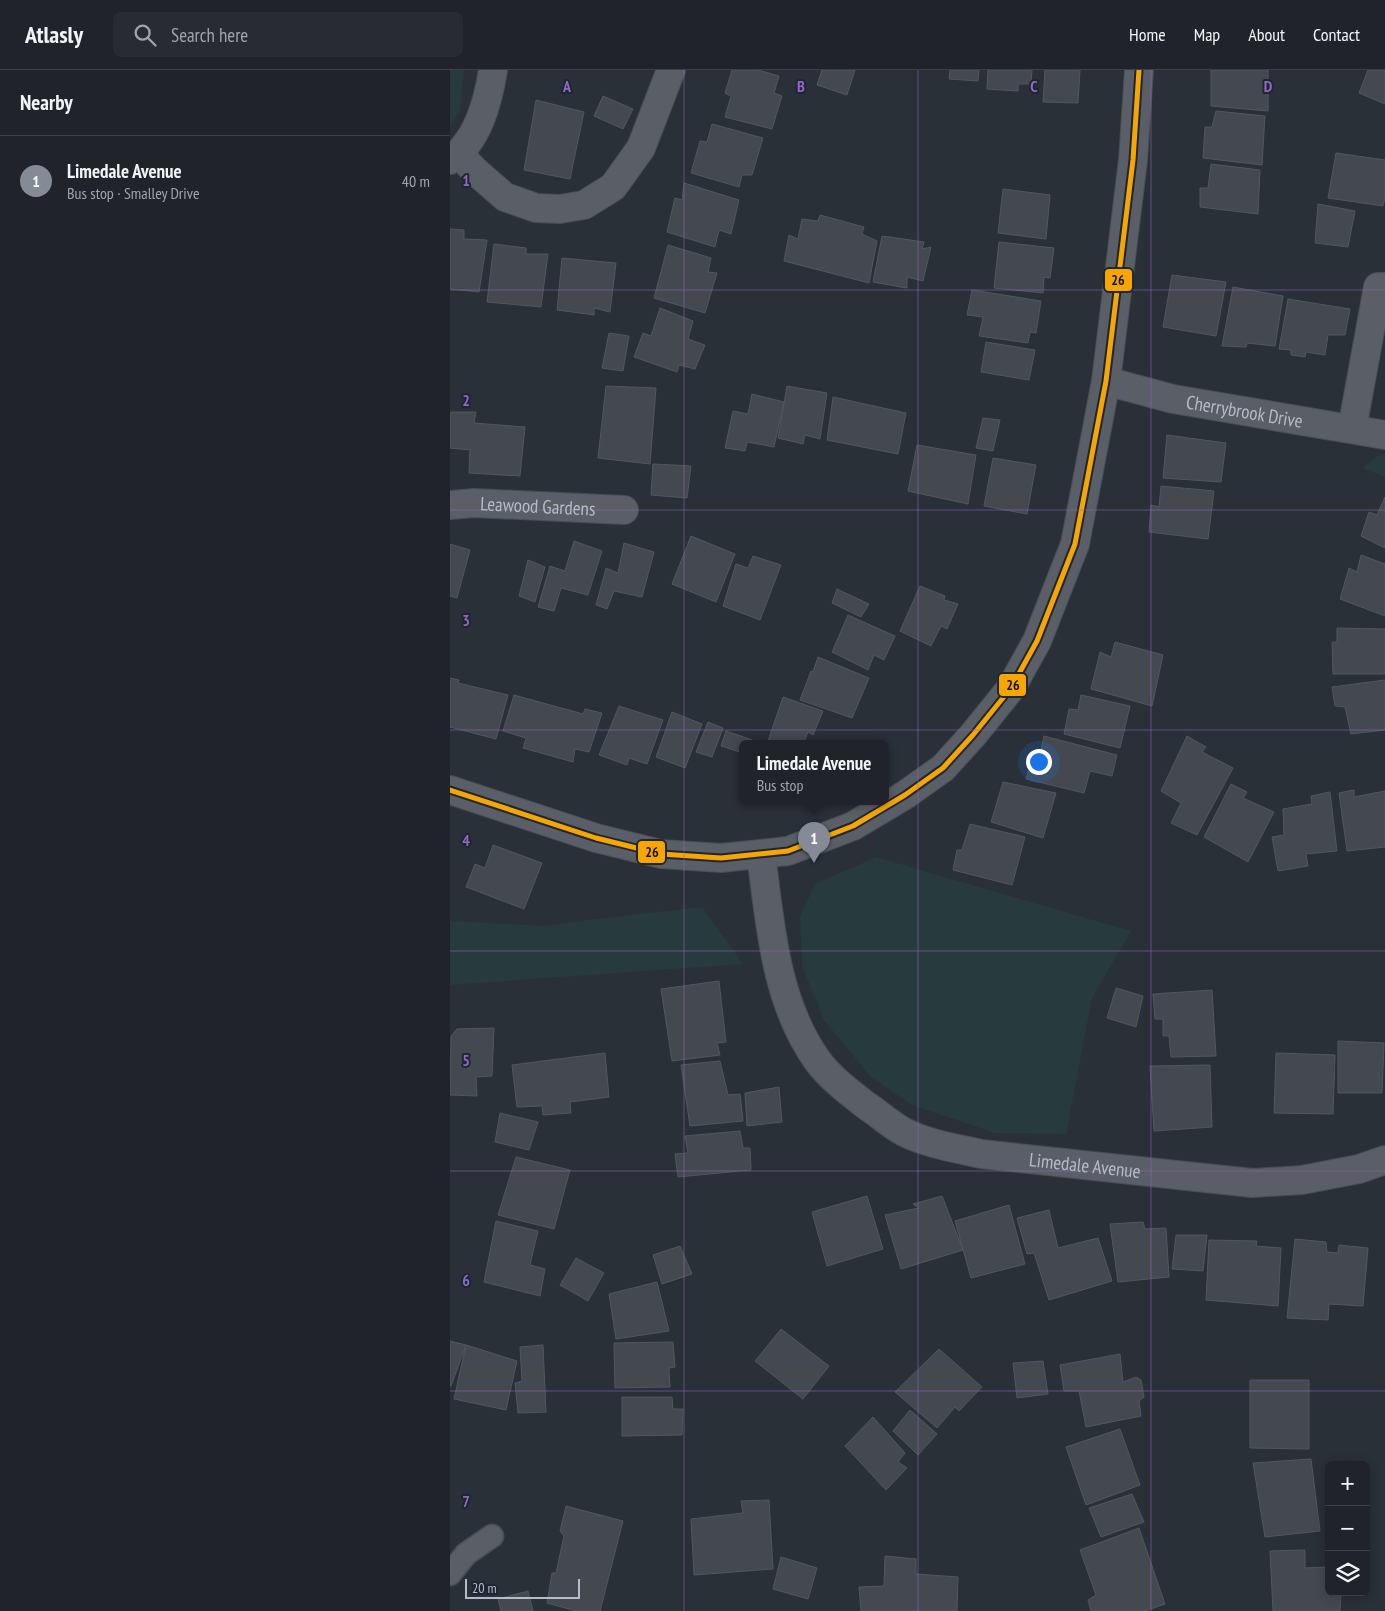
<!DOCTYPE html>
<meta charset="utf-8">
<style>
body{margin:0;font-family:"PT Sans Narrow",sans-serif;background:#282c32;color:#f1f3f6}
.controls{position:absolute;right:15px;bottom:15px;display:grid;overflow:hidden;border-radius:8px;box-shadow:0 2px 12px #0003}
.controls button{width:45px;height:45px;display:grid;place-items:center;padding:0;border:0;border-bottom:1px solid #3d4147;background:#20242a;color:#f1f3f6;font:25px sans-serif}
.scale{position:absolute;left:15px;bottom:12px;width:115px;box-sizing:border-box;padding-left:5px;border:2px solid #b4bcc9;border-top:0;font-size:14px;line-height:18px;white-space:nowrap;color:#b4bcc9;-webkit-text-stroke:4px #1d2633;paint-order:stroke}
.you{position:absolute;left:588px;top:691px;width:18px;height:18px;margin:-12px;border:4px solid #fff;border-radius:50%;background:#1a73e8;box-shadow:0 0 0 8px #1a73e833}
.badge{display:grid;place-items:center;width:32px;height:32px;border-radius:50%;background:#848b96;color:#fff;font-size:16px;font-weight:700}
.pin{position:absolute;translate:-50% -41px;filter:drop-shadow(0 1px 2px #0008)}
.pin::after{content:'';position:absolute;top:26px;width:18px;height:15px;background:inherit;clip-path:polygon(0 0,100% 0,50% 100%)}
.popup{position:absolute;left:289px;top:670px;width:150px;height:65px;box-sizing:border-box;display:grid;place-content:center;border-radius:8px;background:#20242a;filter:drop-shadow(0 1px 4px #0005);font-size:16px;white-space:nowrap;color:#a2a4a8}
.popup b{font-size:19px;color:#f1f3f6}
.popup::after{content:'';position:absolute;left:50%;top:100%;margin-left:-10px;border:10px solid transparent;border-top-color:#20242a}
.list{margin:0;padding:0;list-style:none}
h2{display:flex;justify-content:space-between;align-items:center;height:65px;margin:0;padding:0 20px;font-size:21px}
h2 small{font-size:16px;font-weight:400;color:#a2a4a8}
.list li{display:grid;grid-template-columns:32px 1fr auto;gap:15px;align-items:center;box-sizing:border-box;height:90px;padding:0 20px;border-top:1px solid #3d4147}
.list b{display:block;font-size:19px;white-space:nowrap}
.list p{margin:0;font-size:16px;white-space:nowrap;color:#a2a4a8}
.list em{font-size:16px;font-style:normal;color:#a2a4a8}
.icon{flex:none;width:28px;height:28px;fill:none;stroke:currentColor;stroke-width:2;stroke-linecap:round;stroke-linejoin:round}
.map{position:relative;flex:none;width:935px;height:1541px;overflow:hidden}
header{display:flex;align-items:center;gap:30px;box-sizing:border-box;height:70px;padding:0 25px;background:#20242a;border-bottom:1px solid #3d4147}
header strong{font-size:24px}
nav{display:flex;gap:28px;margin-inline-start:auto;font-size:18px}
.search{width:350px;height:45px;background:#282c32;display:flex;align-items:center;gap:12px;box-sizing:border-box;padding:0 18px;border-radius:8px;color:#a2a4a8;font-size:19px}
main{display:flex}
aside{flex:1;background:#20242a}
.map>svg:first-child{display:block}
.green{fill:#273a3e}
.building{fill:#444950;stroke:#52575f}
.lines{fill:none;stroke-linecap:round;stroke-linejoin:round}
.service-casing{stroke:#484c53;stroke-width:25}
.minor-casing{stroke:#484c53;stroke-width:30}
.tertiary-casing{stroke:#484c53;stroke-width:30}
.service{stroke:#5a5e66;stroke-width:22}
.minor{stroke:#5a5e66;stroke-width:28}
.tertiary{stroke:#5a5e66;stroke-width:28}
.bus-1-casing{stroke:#1d2633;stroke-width:9}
.bus-1{stroke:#f7a600;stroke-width:5}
.grid{fill:none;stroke:#9266c3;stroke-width:1;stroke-opacity:0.55}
.labels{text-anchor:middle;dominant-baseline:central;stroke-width:4;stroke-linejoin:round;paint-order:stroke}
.street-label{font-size:19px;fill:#b4bcc9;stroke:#1d2633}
.grid-label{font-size:16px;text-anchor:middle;font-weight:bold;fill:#9266c3;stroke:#1d2633;stroke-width:4;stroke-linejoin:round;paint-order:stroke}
.line-badge{stroke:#1d2633;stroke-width:2}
.pale-badge-label{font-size:14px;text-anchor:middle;font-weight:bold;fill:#111}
</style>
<header>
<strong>Atlasly</strong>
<div class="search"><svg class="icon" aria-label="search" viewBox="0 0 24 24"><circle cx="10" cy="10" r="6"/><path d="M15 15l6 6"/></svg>Search here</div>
<nav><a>Home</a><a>Map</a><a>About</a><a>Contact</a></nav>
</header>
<main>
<aside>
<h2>Nearby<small></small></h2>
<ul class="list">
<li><span class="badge">1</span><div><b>Limedale Avenue</b><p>Bus stop · Smalley Drive</p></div><em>40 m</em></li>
</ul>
</aside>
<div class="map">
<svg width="935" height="1541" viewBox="0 0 935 1541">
<rect width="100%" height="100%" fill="#2a3038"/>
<path class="green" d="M 0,0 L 14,0 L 10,41 L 0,56 Z
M 931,384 L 935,385 L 935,407 L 912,398 Z
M 426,787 L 681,861 L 642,928 L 616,1064 L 545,1063 L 462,1035 L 420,1006 L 374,950 L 352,896 L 350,846 L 365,814 Z
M 252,837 L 293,894 L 0,915 L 0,851 L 95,856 L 138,850 Z"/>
<path class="building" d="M 282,0 L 308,0 L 329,6 L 324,23 L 332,26 L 322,59 L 275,47 L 281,26 L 275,23 Z
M 372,0 L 405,0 L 397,25 L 367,15 Z
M 500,0 L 529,0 L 528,11 L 499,9 Z
M 538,0 L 582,0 L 581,14 L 568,14 L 568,21 L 537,19 Z
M 595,0 L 630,0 L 628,33 L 593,32 Z
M 761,0 L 818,0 L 818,41 L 761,36 Z
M 918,0 L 935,0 L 935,34 L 909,23 Z
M 153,26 L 183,39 L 173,59 L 144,46 Z
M 86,30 L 134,42 L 120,109 L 74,100 Z
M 766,41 L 815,46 L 812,95 L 753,88 L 755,57 L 762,57 Z
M 262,54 L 313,68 L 302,105 L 292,105 L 289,117 L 241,103 L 250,71 L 257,72 Z
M 886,83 L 935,90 L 935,127 L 933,136 L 878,128 Z
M 761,94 L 810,100 L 808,144 L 750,137 L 750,118 L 758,118 Z
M 234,113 L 289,130 L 281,164 L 269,160 L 265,177 L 217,162 L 225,128 L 232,130 Z
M 553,119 L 600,125 L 596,169 L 548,163 Z
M 868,134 L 905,141 L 898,177 L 865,173 Z
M 370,145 L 414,157 L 412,164 L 427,171 L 419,213 L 334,191 L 339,165 L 348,169 L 352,149 L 368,151 Z
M 0,159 L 14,160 L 14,169 L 37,170 L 29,222 L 0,219 Z
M 432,166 L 474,172 L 472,179 L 481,177 L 473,211 L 457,207 L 457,218 L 423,212 Z
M 549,172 L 604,178 L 600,208 L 594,207 L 593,223 L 544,218 Z
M 44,174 L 76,178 L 76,184 L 98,184 L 91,237 L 37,232 Z
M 218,175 L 261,188 L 258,202 L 267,203 L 255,243 L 204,228 Z
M 112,188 L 166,193 L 160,242 L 144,238 L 144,245 L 107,240 Z
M 722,205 L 776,212 L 766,266 L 713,257 Z
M 783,217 L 833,226 L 825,276 L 797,273 L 796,277 L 772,276 Z
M 522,220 L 591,231 L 586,263 L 580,262 L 578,273 L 529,266 L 533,247 L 517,245 Z
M 838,229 L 900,239 L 895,265 L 878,265 L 875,285 L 856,282 L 855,287 L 841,285 L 841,280 L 829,279 Z
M 210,238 L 243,251 L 238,269 L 255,275 L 245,299 L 229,295 L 227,302 L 184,287 L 193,263 L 201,266 Z
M 159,263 L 179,266 L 173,301 L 152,298 Z
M 536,272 L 585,280 L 579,310 L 531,302 Z
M 156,316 L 206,318 L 200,394 L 148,388 Z
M 337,316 L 377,323 L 370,369 L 355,365 L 353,374 L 328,368 Z
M 302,324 L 334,332 L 324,377 L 297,372 L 295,381 L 275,378 L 283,341 L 298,344 Z
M 383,327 L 456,343 L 448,384 L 377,370 Z
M 0,342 L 26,342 L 24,353 L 75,357 L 70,406 L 19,403 L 20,380 L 0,378 Z
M 533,348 L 550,350 L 543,381 L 526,378 Z
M 717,365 L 776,373 L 771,412 L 713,408 Z
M 467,375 L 526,385 L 518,434 L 458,421 Z
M 543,388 L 586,395 L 577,444 L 534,436 Z
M 203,394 L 241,396 L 237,428 L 201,425 Z
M 711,416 L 764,421 L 758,469 L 699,462 L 701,435 L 709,437 Z
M 935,427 L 935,478 L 911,466 L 919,442 L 927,445 Z
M 241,466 L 285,484 L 266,532 L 222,514 Z
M 124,471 L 152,481 L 138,525 L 111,518 L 104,541 L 88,537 L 100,496 L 115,501 Z
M 174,473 L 204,482 L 192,527 L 164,521 L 157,539 L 146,535 L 156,498 L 168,503 Z
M 0,474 L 20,480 L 7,528 L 0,526 Z
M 911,485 L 935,494 L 935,546 L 890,529 L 899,498 L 907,502 Z
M 303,486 L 331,495 L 310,550 L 273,536 L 286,494 L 298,498 Z
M 78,490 L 95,497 L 85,532 L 69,526 Z
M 470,516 L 495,526 L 494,530 L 508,534 L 497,559 L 491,556 L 481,576 L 450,561 Z
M 387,519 L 419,534 L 411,547 L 382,533 Z
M 398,545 L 445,566 L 434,590 L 424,585 L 418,600 L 382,582 Z
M 887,558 L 935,559 L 935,604 L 883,604 L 882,572 L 887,572 Z
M 665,572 L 713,585 L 702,636 L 641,619 L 650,582 L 661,587 Z
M 368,587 L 419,608 L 402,648 L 350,630 L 361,601 L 363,602 Z
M 0,608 L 9,610 L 8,613 L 58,625 L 46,669 L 0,657 Z
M 935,610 L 935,660 L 901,664 L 895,637 L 885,636 L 882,617 Z
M 64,625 L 133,644 L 135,639 L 152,643 L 139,682 L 125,679 L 123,692 L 73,678 L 76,668 L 53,661 Z
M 631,625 L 680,636 L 670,678 L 614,664 L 619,639 L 628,640 Z
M 333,627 L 373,641 L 363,665 L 358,662 L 353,674 L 317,674 Z
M 169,636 L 213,650 L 197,694 L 179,688 L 177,695 L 149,685 Z
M 222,642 L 252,654 L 235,698 L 206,687 Z
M 258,652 L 273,658 L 262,687 L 246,682 Z
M 276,661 L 308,672 L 307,674 L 293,674 L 293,683 L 271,676 Z
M 594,666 L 667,685 L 662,706 L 640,701 L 634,723 L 576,709 L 581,693 L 588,694 Z
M 737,666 L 756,677 L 752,682 L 783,698 L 747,765 L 721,753 L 731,733 L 711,721 Z
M 553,712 L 606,723 L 593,768 L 541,752 Z
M 781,714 L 797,722 L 793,728 L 824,742 L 798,792 L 754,767 Z
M 904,720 L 904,727 L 935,721 L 935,777 L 897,781 L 889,723 Z
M 880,722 L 887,781 L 856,784 L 858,796 L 828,801 L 822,767 L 834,765 L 833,739 L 862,734 L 861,726 Z
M 520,754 L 575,767 L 562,815 L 503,800 L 507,780 L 512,780 Z
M 43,775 L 92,793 L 74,839 L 16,817 L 25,794 L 35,798 Z
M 269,911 L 276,972 L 267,973 L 270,985 L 222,991 L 211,919 Z
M 666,918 L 693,926 L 686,957 L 657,948 Z
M 762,920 L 766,986 L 721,987 L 719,966 L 713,966 L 713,949 L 705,949 L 703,924 Z
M 44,958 L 42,1006 L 26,1007 L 27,1026 L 0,1025 L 1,966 L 7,959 Z
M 888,971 L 934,973 L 932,1023 L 888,1023 Z
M 155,983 L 159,1027 L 120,1032 L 121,1043 L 93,1045 L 92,1036 L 67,1037 L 62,995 Z
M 826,983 L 885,985 L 883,1044 L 824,1043 Z
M 270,991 L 278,1025 L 290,1024 L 293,1051 L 240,1056 L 231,995 Z
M 760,995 L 762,1057 L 704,1061 L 700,996 Z
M 329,1017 L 332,1052 L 297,1056 L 295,1023 Z
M 50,1043 L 88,1052 L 79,1080 L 45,1072 Z
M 290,1061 L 293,1078 L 300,1078 L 301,1100 L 228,1107 L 225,1084 L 238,1083 L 235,1066 Z
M 66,1087 L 120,1100 L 104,1159 L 48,1145 Z
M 417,1126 L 433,1179 L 377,1196 L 362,1142 Z
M 492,1126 L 513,1180 L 451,1199 L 435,1145 L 469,1138 L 463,1134 Z
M 559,1135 L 575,1194 L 521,1208 L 505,1151 Z
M 599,1140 L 608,1178 L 648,1168 L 662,1211 L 599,1230 L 584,1183 L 577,1184 L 567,1148 Z
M 46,1151 L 88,1161 L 80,1195 L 95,1199 L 90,1226 L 34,1212 Z
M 693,1152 L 695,1159 L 716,1158 L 719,1207 L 668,1212 L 660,1154 Z
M 726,1165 L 757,1165 L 753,1201 L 722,1199 Z
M 845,1169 L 876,1172 L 877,1182 L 888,1183 L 889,1175 L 918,1178 L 913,1236 L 879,1234 L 878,1250 L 837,1248 Z
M 759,1170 L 807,1171 L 806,1176 L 831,1178 L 828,1236 L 756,1230 Z
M 230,1176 L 242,1204 L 212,1214 L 203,1185 Z
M 126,1188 L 154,1203 L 138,1231 L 110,1215 Z
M 207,1212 L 219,1261 L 166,1269 L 159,1224 Z
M 331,1259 L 379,1296 L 353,1329 L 305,1291 Z
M 0,1271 L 16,1275 L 1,1316 L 0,1316 Z
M 223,1272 L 225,1297 L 219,1298 L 220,1317 L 165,1318 L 164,1273 Z
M 16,1275 L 67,1291 L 56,1340 L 4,1329 Z
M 93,1275 L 96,1342 L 68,1343 L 65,1313 L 72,1311 L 70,1277 Z
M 489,1279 L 532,1317 L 509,1341 L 505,1337 L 487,1358 L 445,1322 Z
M 670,1284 L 673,1312 L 686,1307 L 691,1310 L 694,1327 L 689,1331 L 691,1346 L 636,1357 L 629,1321 L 614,1321 L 610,1295 Z
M 593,1291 L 598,1324 L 567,1328 L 563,1293 Z
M 800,1310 L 859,1310 L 859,1379 L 800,1378 Z
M 172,1327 L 222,1327 L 223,1339 L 233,1339 L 232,1365 L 172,1366 Z
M 460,1340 L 487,1364 L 468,1385 L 443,1361 Z
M 423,1347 L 455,1383 L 448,1392 L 457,1398 L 436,1420 L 395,1376 Z
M 670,1359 L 690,1415 L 636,1435 L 616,1377 Z
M 861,1389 L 870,1461 L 815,1467 L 803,1393 Z
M 682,1424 L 694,1452 L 651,1467 L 639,1438 Z
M 319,1430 L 323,1499 L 244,1505 L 241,1449 L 293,1443 L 291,1431 Z
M 116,1436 L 173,1451 L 150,1541 L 126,1541 L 97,1533 L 102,1503 L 106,1503 L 114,1466 L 110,1461 Z
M 689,1458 L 715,1534 L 695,1541 L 641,1541 L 638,1530 L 646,1525 L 630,1480 Z
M 855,1480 L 855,1498 L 879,1497 L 879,1522 L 891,1522 L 890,1541 L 823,1541 L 820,1481 Z
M 435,1486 L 466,1489 L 466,1504 L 508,1507 L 507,1541 L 411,1541 L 409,1517 L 434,1516 Z
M 331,1487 L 367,1498 L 358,1529 L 323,1519 Z
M 78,1521 L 83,1541 L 51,1541 L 48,1529 Z"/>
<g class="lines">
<g class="service-casing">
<path id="service" d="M 0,1504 L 16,1484 L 42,1466"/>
</g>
<g class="minor-casing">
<g id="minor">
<path d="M 9,84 L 24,100 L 55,127 L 86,138 L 110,139 L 134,135 L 163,117 L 191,78 L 221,0"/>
<path d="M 0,90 C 28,71 38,32 43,0"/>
<path id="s1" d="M 656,311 L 723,329 L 935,365"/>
<path d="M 902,359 L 928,217 L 935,217"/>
<path id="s2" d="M 0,435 L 24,433 L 174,440"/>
<path id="s3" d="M 311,784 C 320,853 325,931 367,990 C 380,1008 399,1022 417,1036 C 429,1044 441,1055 454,1062 C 478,1074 505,1078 531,1084 L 802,1113 L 852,1110 L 909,1099 L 935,1090"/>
</g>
</g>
<g class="tertiary-casing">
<path id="tertiary" d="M 0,720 L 146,768 L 211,784 L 271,788 L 338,781 L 403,756 L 455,725 L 493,698 L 523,665 L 561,618 L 587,571 L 625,474 L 656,311 L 683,90 L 689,0"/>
</g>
<use href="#service" class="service"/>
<use href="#minor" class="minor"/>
<use href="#tertiary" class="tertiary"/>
<g class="bus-1-casing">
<path id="bus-1" d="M 0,720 L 146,768 L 211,784 L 271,788 L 338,781 L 403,756 L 455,725 L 493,698 L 523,665 L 561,618 L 587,571 L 625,474 L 656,311 L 683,90 L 689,0"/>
</g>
<use href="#bus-1" class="bus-1"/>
</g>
<path class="grid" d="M 234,0 L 234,1541M 468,0 L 468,1541M 701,0 L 701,1541M 0,220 L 935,220M 0,440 L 935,440M 0,660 L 935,660M 0,881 L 935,881M 0,1101 L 935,1101M 0,1321 L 935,1321"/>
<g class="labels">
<g class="street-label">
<text stroke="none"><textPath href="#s1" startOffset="142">Cherrybrook Drive</textPath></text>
<text stroke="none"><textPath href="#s2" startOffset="88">Leawood Gardens</textPath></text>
<text stroke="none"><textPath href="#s3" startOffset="514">Limedale Avenue</textPath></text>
</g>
</g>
<g class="grid-label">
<text x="117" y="22">A</text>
<text x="351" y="22">B</text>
<text x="584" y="22">C</text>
<text x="818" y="22">D</text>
<text x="16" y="116">1</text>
<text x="16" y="336">2</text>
<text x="16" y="556">3</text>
<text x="16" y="776">4</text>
<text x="16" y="996">5</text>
<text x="16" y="1216">6</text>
<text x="16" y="1437">7</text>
</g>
<g class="line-badge">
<rect x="654" y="198" width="29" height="24" rx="5" fill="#f7a600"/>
<rect x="548" y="603" width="29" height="24" rx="5" fill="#f7a600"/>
<rect x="187" y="770" width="29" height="24" rx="5" fill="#f7a600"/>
</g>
<g class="pale-badge-label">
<text x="668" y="215">26</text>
<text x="563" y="620">26</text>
<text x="202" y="787">26</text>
</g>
</svg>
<div class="controls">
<button>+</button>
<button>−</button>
<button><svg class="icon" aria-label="layers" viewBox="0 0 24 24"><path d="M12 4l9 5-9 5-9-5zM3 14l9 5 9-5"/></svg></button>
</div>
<div class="scale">20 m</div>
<div class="you"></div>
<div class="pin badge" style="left:364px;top:793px">1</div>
<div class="popup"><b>Limedale Avenue</b>Bus stop</div>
</div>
</main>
